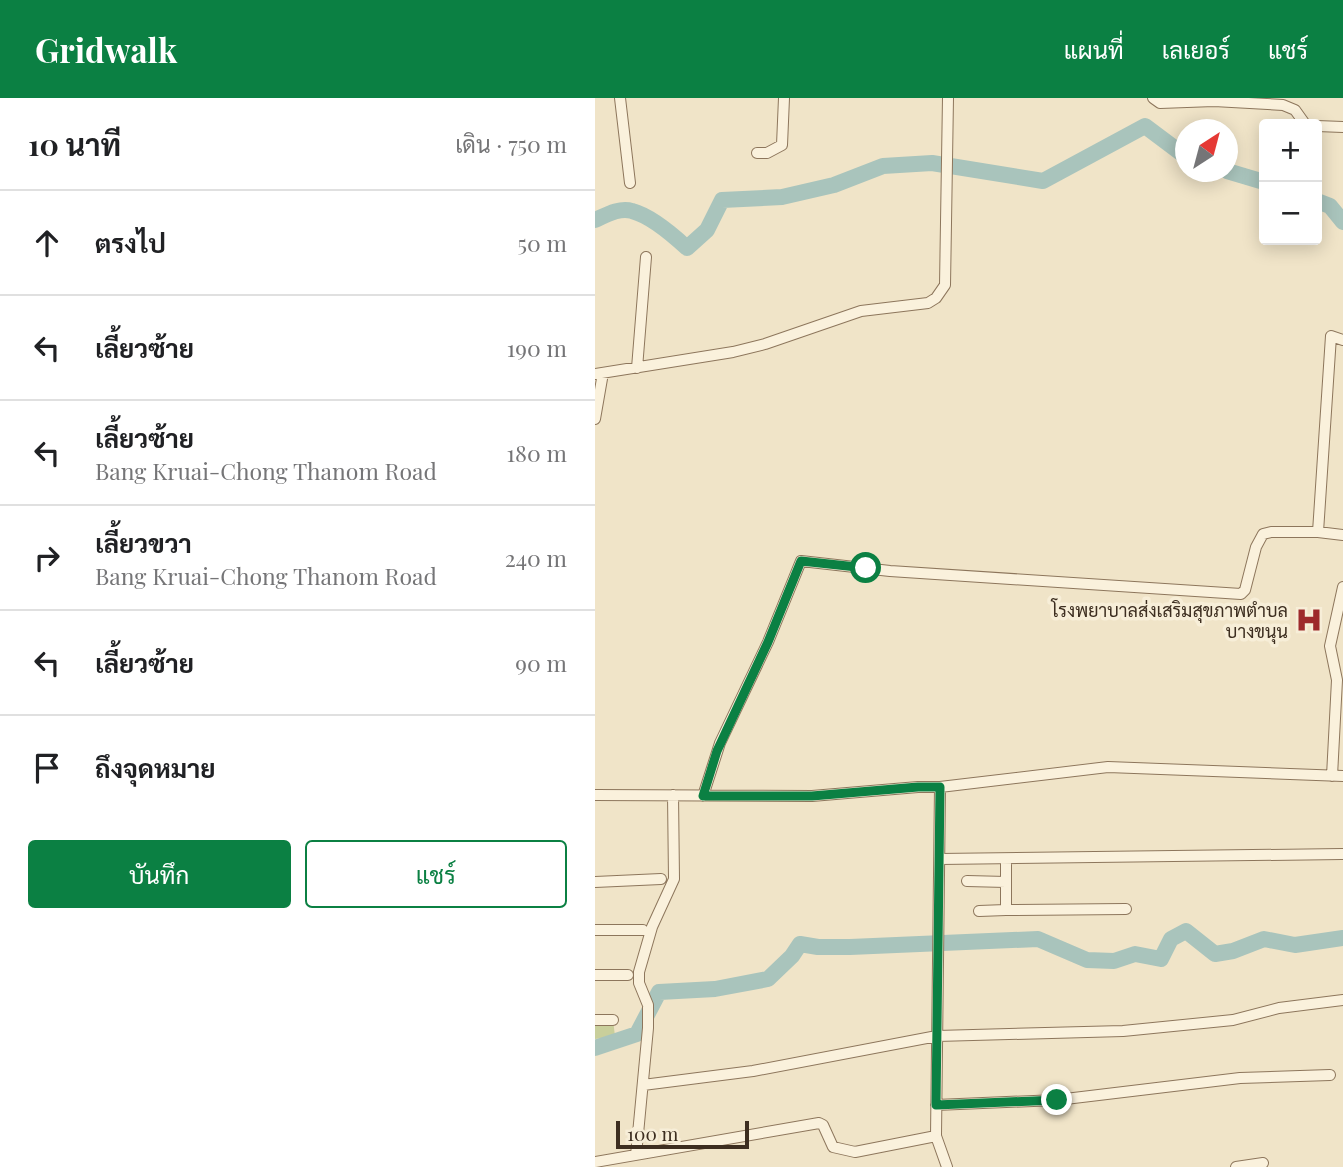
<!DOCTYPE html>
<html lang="th">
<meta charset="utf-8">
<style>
body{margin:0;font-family:"Playfair Display",Sarabun,serif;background:#f6f6f6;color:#202124}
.controls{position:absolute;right:21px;top:21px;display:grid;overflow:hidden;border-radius:7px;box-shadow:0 4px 18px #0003}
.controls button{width:63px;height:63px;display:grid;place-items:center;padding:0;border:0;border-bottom:2px solid #e0e0e0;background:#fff;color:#202124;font:35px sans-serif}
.compass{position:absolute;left:580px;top:21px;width:63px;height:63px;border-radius:50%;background:#fff;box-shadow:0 4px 18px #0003;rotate:36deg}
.scale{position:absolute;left:21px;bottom:18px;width:133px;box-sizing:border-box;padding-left:7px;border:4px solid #3d2e20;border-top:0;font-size:19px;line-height:24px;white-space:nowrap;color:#3d2e20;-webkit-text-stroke:5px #f7eed8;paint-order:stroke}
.stop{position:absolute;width:21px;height:21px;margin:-16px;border:5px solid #0b8043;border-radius:50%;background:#fff}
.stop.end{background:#0b8043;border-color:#fff;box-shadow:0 2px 7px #0008}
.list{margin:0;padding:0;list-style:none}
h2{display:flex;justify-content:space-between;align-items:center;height:91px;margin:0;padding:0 28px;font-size:30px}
h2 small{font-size:23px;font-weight:400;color:#757577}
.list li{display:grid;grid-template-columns:46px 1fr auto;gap:21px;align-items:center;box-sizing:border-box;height:105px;padding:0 28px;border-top:2px solid #e0e0e0}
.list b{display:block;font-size:26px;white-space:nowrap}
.list p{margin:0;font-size:23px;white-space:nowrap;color:#757577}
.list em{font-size:23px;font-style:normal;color:#757577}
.actions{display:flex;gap:14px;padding:21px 28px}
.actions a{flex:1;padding:16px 0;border:2px solid #0b8043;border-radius:7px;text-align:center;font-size:24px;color:#0b8043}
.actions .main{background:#0b8043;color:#fff}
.icon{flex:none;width:38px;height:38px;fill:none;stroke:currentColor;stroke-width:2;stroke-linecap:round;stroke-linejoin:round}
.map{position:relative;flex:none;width:748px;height:1069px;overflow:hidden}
header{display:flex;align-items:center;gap:42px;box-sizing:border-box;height:98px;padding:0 35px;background:#0b8043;color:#fff}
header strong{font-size:33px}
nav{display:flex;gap:38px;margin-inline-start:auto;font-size:24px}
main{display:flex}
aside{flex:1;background:#fff}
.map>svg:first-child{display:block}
.green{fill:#c9cf9b}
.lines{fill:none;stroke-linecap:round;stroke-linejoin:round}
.river{stroke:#a9c4bc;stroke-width:16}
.minor-casing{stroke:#8d765c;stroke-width:12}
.minor{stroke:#faf1dc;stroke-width:10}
.route{stroke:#0b8043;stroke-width:9}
.labels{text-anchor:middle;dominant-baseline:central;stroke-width:7;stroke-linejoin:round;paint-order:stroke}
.poi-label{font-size:18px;fill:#3d2e20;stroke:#f7eed8;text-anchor:end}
</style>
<header>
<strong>Gridwalk</strong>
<nav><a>แผนที่</a><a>เลเยอร์</a><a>แชร์</a></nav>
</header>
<main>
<aside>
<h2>10 นาที<small>เดิน · 750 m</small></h2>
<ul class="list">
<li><svg class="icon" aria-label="ahead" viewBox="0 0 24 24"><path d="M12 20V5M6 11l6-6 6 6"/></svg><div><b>ตรงไป</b></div><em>50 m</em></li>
<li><svg class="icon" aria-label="left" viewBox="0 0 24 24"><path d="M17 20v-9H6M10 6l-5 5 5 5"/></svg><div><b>เลี้ยวซ้าย</b></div><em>190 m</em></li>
<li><svg class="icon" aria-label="left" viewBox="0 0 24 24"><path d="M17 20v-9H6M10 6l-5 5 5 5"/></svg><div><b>เลี้ยวซ้าย</b><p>Bang Kruai-Chong Thanom Road</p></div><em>180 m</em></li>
<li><svg class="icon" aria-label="right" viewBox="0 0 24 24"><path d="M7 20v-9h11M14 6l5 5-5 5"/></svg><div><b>เลี้ยวขวา</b><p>Bang Kruai-Chong Thanom Road</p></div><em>240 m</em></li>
<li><svg class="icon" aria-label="left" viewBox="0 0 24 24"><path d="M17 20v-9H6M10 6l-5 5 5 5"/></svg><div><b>เลี้ยวซ้าย</b></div><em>90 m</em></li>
<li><svg class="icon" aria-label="arrive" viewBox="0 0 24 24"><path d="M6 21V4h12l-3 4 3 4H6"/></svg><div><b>ถึงจุดหมาย</b></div></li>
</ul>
<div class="actions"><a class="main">บันทึก</a><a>แชร์</a></div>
</aside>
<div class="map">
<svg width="748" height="1069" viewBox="0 0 748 1069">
<rect width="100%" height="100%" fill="#f0e4c8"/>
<path class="green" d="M 0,921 L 18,922 L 20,938 L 0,941 Z"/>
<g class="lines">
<path class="river" d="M 632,73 L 669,84
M 722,103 L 735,108 L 748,124
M 0,122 C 11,117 25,109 37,113 C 56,118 78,137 92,150 L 112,132 L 127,102 L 187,99 L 239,87 L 288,68 L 337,65 L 448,83 L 550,28 L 590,58
M 0,950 L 42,936 L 64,894 L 120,891 L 173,881 L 197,858 L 205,846 L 223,849 L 255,849 L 443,841 L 492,862 L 519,863 L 540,856 L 566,861 L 576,841 L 591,833 L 620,856 L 638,853 L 669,841 L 700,847 L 748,840"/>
<g class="minor-casing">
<path id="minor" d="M 25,0 L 35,85
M 558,0 L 565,5 L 619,3 L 688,7 L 700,12 L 710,26
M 722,28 L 748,29
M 162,55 L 172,55 L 187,47 L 189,0
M 748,242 L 736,238 L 723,434 L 748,437
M 42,270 L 51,159
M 0,276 L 138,254 L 170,246 L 266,213 L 333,205 L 341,200 L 350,187 L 353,0
M 0,321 L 8,275
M 737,678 L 742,582 L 735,548 L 748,489
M 345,689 L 513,669 L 748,678
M 0,697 L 217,698 L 323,689 L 345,689 L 341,1038 L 352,1069
M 108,698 L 125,645 L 173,544 L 206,463 L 295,473 L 646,496 L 650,492 L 661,449 L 668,436 L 676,434 L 723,434
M 345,761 L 747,756
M 411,761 L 411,812 L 531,811
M 372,783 L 411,784
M 0,784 L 66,781
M 384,813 L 411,812
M 0,832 L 48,832
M 0,877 L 33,877
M 0,922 L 18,922
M 48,987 L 158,973 L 342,938 L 528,933 L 638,922 L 684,910 L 748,902
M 341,1007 L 462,1002 L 645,980 L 735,977
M 41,1057 L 53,930 L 53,907 L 44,885 L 44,874 L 57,829 L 79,781 L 78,697
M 0,1064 L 224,1025 L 228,1027 L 238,1049 L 260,1054 L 341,1038
M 641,1069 L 668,1065"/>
</g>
<use href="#minor" class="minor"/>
</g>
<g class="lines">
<path class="route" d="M 271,470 L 206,463 L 173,544 L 122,653 L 108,698 L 217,698 L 323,689 L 345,689 L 341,1007 L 462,1002"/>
</g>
<defs>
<g id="hospital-bare" transform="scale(2.1)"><path d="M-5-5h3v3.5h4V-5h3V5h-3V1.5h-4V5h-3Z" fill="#9e2a2b" stroke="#f7eed8" stroke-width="2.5" paint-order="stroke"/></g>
</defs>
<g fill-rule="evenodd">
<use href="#hospital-bare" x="714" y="522"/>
</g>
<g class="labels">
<g class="poi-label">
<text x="693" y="512">โรงพยาบาลส่งเสริมสุขภาพตำบล<tspan x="693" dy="21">บางขนุน</tspan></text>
</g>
</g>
</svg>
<div class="controls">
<button>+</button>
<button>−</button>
</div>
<svg class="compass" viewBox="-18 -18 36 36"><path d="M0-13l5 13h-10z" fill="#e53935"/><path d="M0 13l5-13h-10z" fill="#757577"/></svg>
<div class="scale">100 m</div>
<div class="stop" style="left:271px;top:470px"></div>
<div class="stop end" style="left:462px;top:1002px"></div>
</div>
</main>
